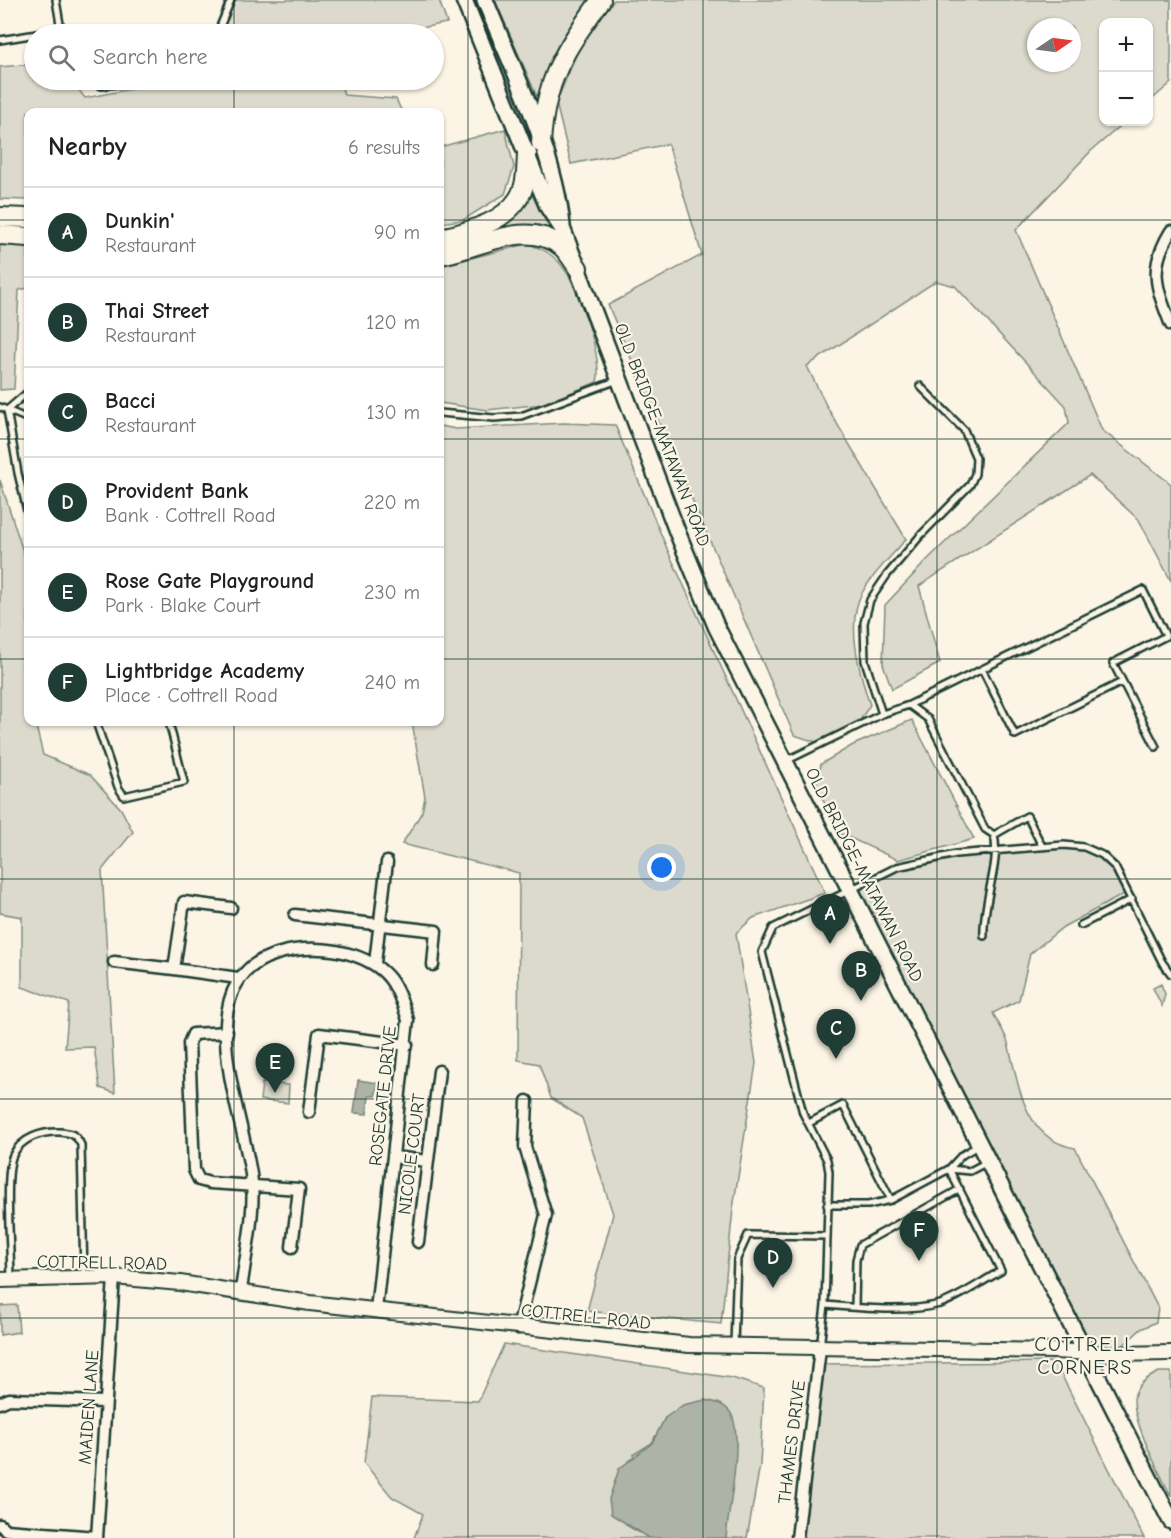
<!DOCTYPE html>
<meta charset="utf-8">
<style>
body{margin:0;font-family:"Comic Neue",sans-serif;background:#f6f6f6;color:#222}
.controls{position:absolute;right:18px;top:18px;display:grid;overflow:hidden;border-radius:12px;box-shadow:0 2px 4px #0004}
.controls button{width:54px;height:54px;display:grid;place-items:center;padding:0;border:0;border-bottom:2px solid #e0e0e0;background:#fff;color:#222;font:30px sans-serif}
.compass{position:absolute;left:1027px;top:18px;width:54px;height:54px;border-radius:50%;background:#fff;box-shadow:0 2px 4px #0004;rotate:77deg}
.you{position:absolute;left:662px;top:868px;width:21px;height:21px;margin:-15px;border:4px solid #fff;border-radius:50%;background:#1a73e8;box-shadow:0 0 0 9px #1a73e833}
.badge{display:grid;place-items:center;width:39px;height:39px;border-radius:50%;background:#1f3d34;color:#fff;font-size:20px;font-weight:700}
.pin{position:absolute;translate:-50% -50px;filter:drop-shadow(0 2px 3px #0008)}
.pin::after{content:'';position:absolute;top:32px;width:21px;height:18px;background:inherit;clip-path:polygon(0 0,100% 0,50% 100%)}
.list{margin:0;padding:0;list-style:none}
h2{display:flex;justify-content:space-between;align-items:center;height:78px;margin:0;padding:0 24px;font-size:26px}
h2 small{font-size:20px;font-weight:400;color:#767676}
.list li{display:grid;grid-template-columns:39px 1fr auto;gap:18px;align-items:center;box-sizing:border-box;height:90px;padding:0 24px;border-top:2px solid #e0e0e0}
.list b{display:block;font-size:22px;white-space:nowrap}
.list p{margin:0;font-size:20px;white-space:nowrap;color:#767676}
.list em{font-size:20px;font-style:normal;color:#767676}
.icon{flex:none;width:33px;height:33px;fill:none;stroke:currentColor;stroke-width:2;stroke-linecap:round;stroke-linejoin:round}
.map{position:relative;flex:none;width:1171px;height:1538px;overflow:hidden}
.search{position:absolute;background:#fff;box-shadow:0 2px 4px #0004;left:24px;top:24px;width:420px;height:66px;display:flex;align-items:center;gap:15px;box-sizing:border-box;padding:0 21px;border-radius:33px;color:#767676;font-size:22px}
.panel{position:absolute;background:#fff;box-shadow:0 2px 4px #0004;left:24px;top:108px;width:420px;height:618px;border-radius:12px}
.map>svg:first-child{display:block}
.green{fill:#dcdacc;stroke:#7e8c80;stroke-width:1.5;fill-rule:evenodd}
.water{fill:#aeb3a7;stroke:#758479;stroke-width:1.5}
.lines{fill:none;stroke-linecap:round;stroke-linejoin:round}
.service-casing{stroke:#1f3d34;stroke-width:10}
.minor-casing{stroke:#1f3d34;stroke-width:15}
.tertiary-casing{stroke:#1f3d34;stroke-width:18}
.secondary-casing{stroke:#1f3d34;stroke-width:20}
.trunk-casing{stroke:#1f3d34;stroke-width:22}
.service{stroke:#fcf5e5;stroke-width:5}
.minor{stroke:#fcf5e5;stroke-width:10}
.tertiary{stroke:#fcf5e5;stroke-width:14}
.secondary{stroke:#fcf5e5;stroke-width:15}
.trunk{stroke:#fcf5e5;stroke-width:18}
.grid{fill:none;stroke:#1f3d34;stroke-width:1.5;stroke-opacity:0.55}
.labels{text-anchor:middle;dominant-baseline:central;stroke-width:4.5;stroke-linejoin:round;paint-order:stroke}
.street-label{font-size:18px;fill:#1f3d34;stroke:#fcf5e5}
.neighbourhood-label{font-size:20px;letter-spacing:1.5px;fill:#1f3d34;stroke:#fcf5e5}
</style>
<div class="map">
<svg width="1171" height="1538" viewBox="0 0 1171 1538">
<rect width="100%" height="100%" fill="#fcf5e5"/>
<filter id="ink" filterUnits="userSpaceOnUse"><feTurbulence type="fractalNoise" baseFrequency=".0167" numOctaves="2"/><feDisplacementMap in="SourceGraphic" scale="12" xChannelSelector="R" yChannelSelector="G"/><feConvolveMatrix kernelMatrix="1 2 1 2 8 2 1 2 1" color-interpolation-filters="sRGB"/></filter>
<g filter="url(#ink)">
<path class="green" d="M 236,0 L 439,0 L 447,23 L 388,34 L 219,34 Z
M 495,0 L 594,0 L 538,99 Z
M 614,0 L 1171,0 L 1171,83 L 1149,102 L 1148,22 L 1104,22 L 1104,122 L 1125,122 L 1091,151 L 1016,230 L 1102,430 L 1171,484 L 1171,581 L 1139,520 L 1090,475 L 919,586 L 940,663 L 892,689 L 883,664 L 885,605 L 929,558 L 1069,423 L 1066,406 L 955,286 L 936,281 L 807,366 L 827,407 L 906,539 C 892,556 873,573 862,593 C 845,623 860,675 870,705 L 857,725 L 819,743 L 794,735 L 608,305 L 702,255 L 668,144 L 571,164 L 556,103 L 581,43 ZM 1036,27 L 1072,27 L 1072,63 L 1036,63 Z
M 34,64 L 34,80 L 71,80 L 85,98 L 178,80 L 340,80 L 344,95 L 396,99 L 402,112 L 28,112 L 28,200 L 0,199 L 0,67 Z
M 505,129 L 514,167 L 505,194 L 463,220 L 440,223 L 440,147 Z
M 531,193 L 552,234 L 500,230 L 498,224 Z
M 0,243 L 28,244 L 28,288 L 19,290 L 14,389 L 0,390 Z
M 527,244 C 543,248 555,255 565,270 C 579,289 603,360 597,382 L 544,404 L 487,410 L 440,403 L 440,266 Z
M 564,423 L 615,425 L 668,551 L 825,893 L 753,918 L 736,933 L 756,1063 L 733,1209 L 721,1324 L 587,1311 L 613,1214 L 582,1118 L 551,1098 L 539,1064 L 518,1060 L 519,873 L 402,844 L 422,812 L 425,797 L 412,722 L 440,722 L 440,426 L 456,429 Z
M 0,480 L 28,567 L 28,662 L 22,665 L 28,693 L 28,722 L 35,722 L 43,755 L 90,775 L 121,809 L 133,832 L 102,870 L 115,1093 L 100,1088 L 94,1047 L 65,1048 L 69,1003 L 22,987 L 22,917 L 0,913 Z
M 912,720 L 974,839 L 898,860 L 839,833 L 816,785 L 821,764 L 853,745 Z
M 1084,847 C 1107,858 1116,870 1128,892 L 1063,927 L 1030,954 L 1019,1000 L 993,1013 C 998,1024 1007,1035 1009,1047 C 1019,1087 1025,1140 1075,1148 L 1158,1308 L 1156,1322 L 1141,1329 L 1114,1354 L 1086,1353 L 851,891 L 897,867 L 997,849 Z
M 1161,984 L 1165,994 L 1162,1006 L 1153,988 Z
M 262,1083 L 289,1085 L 288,1103 L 260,1100 Z
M 17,1305 L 19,1332 L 0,1335 L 0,1306 Z
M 504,1344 L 732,1378 L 764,1388 L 760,1465 L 747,1538 L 726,1538 L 729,1500 L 665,1418 L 652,1443 L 634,1454 L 626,1525 L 649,1538 L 414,1538 L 423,1514 L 392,1497 L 364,1463 L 372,1397 L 478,1401 Z
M 1055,1362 L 1144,1538 L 792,1538 L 812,1364 Z
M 1159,1372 L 1171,1372 L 1171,1496 C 1161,1476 1128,1414 1135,1394 C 1139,1382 1149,1377 1159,1372 Z"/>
<path class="water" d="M 358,1080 L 379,1083 L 375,1096 L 369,1096 L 367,1114 L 354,1113 Z
M 705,1400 C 715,1402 723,1403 730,1412 C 745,1434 728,1510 726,1538 L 649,1538 L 611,1514 L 609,1499 L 619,1469 L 652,1443 L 665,1418 L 683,1405 Z"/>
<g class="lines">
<g class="service-casing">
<path id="service" d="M 56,0 L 61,30
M 217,34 L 231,0
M 0,40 L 61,30 L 62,34
M 84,80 L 102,86 L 147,80
M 0,407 L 28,419
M 7,410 L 18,473 L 28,515
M 7,410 L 28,392
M 440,413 L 494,418 L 521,416 L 618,380
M 983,671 L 1015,735 L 1122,682
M 909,705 L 1143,590 L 1166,636 L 1113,663 L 1156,747
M 882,714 L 865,661 L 864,623 L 870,600 L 887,575 L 921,535 L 970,485 L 975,474 L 976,458 L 964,430 L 920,386
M 96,722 L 118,787 L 124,796 L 184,782 L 169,722
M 786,761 L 882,714 L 909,705 L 928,719 L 985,829 L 994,835 C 1001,863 982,903 984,936
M 994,835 L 1027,816 L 1042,846
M 1081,925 L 1132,899
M 809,1123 L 843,1105 L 891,1200
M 949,1169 L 970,1171 L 987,1162
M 827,1205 L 868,1205 L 891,1200 L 949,1169 L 962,1155 L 979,1145
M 11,1279 C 11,1253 4,1174 13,1155 C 21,1138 42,1131 60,1132 C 71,1133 76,1134 81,1145 L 84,1276
M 825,1305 C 858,1308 908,1313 940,1304 C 961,1297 982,1281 1001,1271 L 949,1169
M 855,1307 L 856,1260 L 860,1245 L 960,1189
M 734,1345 L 737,1259 L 748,1235 L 826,1236
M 820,1348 L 825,1305 L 829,1172 L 827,1160 L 803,1113 L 762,952 L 773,928 L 897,867 L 956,854 L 1064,845 L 1084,847 L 1102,855 L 1115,867 L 1162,962 L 1171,974"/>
</g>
<g class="minor-casing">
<path id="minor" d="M 1171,231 C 1148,268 1156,287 1171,325
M 231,908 L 184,902 L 174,969 L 238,978
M 295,915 L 436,931 L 433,965
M 114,962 L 174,969
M 375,963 L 387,862
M 227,1032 L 193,1034 L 189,1043 L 194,1170 L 199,1180 L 210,1183 L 299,1189 L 292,1247
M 309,1112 L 319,1034 L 407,1045
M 394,1157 L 427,1161
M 418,1242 L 439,1071
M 241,1291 C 245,1256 255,1217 252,1182 C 246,1118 183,981 277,954 C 300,947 329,947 353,955 C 389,967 397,985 408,1020 L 376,1310
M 518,1328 L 546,1215 L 525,1147 L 527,1101
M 0,1403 L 9,1399 L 105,1402
M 0,1525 L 6,1530 L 97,1537
M 97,1538 L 114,1277
M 797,1538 L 820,1349"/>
</g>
<g class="tertiary-casing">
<path id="tertiary" d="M 0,1280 L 114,1277 L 180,1283 L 310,1303 L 689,1345 L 1053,1351 L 1114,1354 L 1171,1353"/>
</g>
<g class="secondary-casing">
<path id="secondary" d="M 464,0 L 548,207 L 562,228 L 678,534 L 716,626 L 1171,1521
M 485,0 C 513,70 554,150 562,225"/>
</g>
<g class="trunk-casing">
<path id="trunk" d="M 541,143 C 545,79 564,51 601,0
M 0,217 L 28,218
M 0,235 L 28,237
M 440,238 C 465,233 503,223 518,199 C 527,186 526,169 527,154
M 440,255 C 478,249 525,218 561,246 C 568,252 573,261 578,268"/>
</g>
<use href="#service" class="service"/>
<use href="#minor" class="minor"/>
<use href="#tertiary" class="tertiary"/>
<use href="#secondary" class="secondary"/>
<use href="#trunk" class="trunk"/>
</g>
</g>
<path class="grid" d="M 234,0 L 234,34M 468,0 L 468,1538M 703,0 L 703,1538M 937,0 L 937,1538M 234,80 L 234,112M 0,220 L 28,220M 440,220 L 1171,220M 0,439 L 28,439M 440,439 L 1171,439M 0,659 L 28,659M 440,659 L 1171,659M 234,722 L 234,1538M 0,879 L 1171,879M 0,1099 L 1171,1099M 0,1318 L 1171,1318"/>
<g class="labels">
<g class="street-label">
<text transform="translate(662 435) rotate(69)">OLD BRIDGE-MATAWAN ROAD</text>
<text transform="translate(864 875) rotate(63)">OLD BRIDGE-MATAWAN ROAD</text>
<text transform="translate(383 1096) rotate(-84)">ROSEGATE DRIVE</text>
<text transform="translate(412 1154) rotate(-83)">NICOLE COURT</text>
<text transform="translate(102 1263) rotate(1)">COTTRELL ROAD</text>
<text transform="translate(586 1317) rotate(6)">COTTRELL ROAD</text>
<text transform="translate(89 1407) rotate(-86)">MAIDEN LANE</text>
<text transform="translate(792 1442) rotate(-83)">THAMES DRIVE</text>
</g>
<g class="neighbourhood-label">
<text x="1085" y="1344">COTTRELL<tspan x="1085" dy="23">CORNERS</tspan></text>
</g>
</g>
</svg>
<div class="controls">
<button>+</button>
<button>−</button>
</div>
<svg class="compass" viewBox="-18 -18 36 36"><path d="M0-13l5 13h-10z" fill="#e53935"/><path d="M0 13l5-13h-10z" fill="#767676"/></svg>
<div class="you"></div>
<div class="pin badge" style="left:830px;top:944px">A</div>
<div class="pin badge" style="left:861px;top:1001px">B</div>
<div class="pin badge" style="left:836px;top:1059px">C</div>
<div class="pin badge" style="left:773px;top:1288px">D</div>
<div class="pin badge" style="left:275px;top:1093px">E</div>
<div class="pin badge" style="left:919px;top:1261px">F</div>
<div class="search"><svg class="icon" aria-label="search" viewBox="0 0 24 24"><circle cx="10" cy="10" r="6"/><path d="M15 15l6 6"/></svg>Search here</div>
<section class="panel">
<h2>Nearby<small>6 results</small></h2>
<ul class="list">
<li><span class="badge">A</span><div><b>Dunkin'</b><p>Restaurant</p></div><em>90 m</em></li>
<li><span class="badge">B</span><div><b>Thai Street</b><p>Restaurant</p></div><em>120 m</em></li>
<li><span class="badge">C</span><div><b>Bacci</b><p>Restaurant</p></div><em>130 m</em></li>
<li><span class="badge">D</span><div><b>Provident Bank</b><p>Bank · Cottrell Road</p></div><em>220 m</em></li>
<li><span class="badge">E</span><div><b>Rose Gate Playground</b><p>Park · Blake Court</p></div><em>230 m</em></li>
<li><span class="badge">F</span><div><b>Lightbridge Academy</b><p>Place · Cottrell Road</p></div><em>240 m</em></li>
</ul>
</section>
</div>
